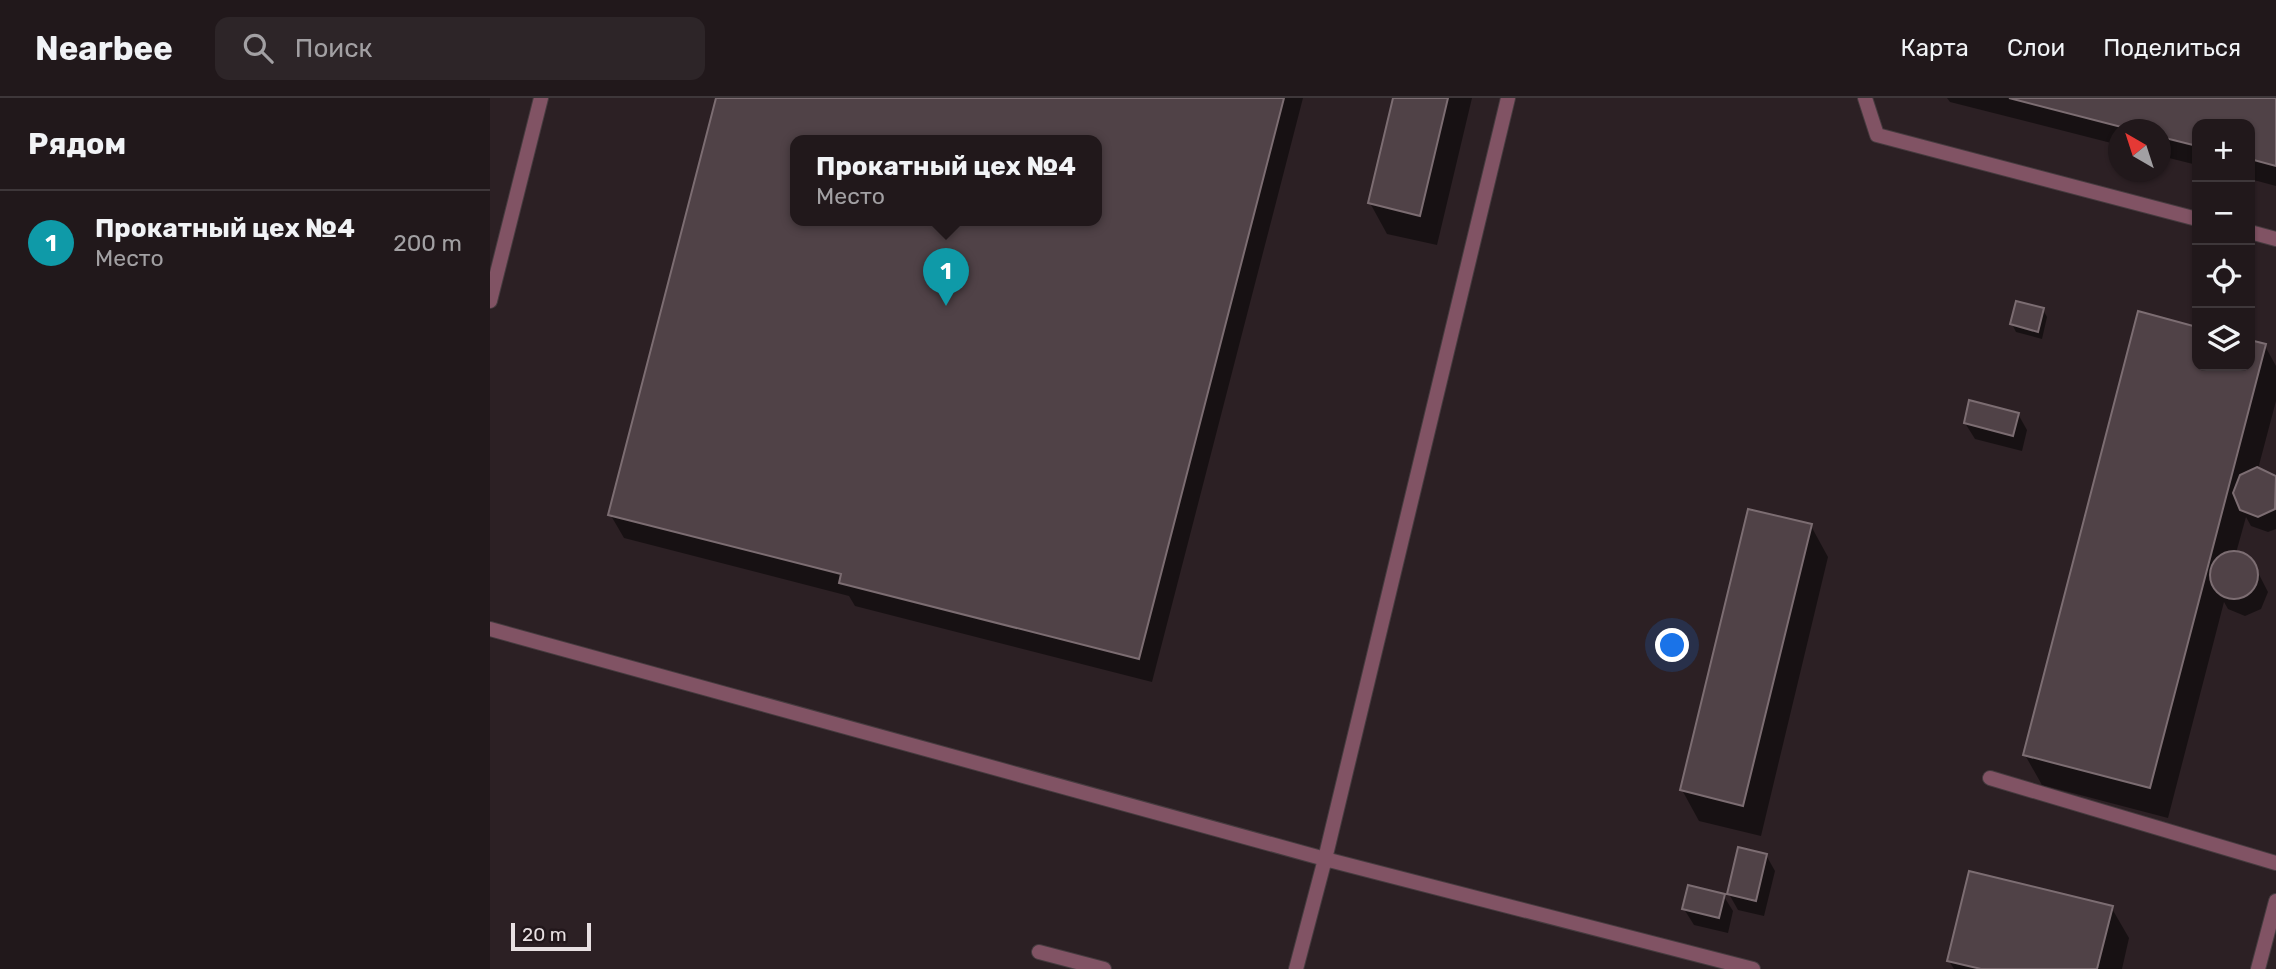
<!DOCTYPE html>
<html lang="ru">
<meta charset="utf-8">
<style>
body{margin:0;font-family:Rubik,sans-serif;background:#2d2528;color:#f1f3f6}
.controls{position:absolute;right:21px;top:21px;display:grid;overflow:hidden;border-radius:14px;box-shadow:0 2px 5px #0004}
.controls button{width:63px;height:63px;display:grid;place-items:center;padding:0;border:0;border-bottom:2px solid #3e373a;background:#21181b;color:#f1f3f6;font:35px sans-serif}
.compass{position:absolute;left:1618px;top:21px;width:63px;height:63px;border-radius:50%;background:#21181b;box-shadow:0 2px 5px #0004;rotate:321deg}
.scale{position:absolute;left:21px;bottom:18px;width:80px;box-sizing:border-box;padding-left:7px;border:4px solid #e8e0e2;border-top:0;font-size:19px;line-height:24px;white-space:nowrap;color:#e8e0e2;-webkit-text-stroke:5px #22171b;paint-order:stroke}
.you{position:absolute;left:1183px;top:548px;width:24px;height:24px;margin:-18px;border:5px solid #fff;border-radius:50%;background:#1a73e8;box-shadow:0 0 0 10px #1a73e833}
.badge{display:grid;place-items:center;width:46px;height:46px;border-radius:50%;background:#5ad56e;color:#fff;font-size:23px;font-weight:700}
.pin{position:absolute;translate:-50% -58px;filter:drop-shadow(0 2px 4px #0008)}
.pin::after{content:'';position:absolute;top:37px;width:24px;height:21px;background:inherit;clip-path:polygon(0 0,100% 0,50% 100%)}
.popup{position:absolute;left:300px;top:37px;width:312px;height:91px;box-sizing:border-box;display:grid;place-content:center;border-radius:14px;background:#21181b;filter:drop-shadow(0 2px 5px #0005);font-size:23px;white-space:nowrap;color:#a2a0a3}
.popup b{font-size:26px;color:#f1f3f6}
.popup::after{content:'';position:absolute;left:50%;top:100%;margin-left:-14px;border:14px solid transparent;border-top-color:#21181b}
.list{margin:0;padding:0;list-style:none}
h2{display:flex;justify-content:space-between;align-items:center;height:91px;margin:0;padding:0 28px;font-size:30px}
h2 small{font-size:23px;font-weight:400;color:#a2a0a3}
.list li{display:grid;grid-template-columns:46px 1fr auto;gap:21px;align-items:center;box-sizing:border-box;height:105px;padding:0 28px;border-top:2px solid #3e373a}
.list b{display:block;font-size:26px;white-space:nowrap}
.list p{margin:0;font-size:23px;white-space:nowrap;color:#a2a0a3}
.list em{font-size:23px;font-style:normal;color:#a2a0a3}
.icon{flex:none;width:38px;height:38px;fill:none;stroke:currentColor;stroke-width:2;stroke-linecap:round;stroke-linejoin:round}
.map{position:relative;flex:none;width:1786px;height:871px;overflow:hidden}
header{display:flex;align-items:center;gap:42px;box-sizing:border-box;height:98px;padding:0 35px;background:#21181b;border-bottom:2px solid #3e373a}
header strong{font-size:33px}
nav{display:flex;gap:38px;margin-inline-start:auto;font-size:24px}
.search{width:490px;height:63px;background:#2d2528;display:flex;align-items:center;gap:18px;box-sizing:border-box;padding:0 24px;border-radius:14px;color:#a2a0a3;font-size:26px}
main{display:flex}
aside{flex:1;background:#21181b}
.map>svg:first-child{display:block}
.shadow{fill:#0007;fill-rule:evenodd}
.building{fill:#504247;stroke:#7c6d72;stroke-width:2;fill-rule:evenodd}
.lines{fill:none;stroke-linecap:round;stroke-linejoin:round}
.service-casing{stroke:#463b3f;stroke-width:16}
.service{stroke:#815364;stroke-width:14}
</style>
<header>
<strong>Nearbee</strong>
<div class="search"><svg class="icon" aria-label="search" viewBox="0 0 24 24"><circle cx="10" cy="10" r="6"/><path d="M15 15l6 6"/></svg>Поиск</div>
<nav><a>Карта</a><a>Слои</a><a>Поделиться</a></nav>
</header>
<main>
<aside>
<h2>Рядом<small></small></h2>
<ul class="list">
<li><span class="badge" style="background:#0f9aa8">1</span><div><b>Прокатный цех №4</b><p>Место</p></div><em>200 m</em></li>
</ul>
</aside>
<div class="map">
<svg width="1786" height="871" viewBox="0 0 1786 871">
<rect width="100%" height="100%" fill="#2c2024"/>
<path class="shadow" d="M 228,0 L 813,0 L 662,584 L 365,508 L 359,498 L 134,440 L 120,416 ZM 306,42 L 606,42 L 606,122 L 306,122 Z
M 905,0 L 982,0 L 947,147 L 897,136 L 880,105 Z
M 1457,0 L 1786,0 L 1786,88 L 1760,81 L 1760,26 L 1707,26 L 1707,67 L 1671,58 L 1671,32 L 1629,32 L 1629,47 L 1460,4 Z
M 1553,212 L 1557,219 L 1552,241 L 1526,234 L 1522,226 Z
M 1649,215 L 1707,230 L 1707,268 L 1760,268 L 1760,244 L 1775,248 L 1786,268 L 1786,303 L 1768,371 L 1784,377 L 1786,381 L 1786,431 L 1778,434 L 1761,428 L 1756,419 L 1746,455 L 1761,461 L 1778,494 L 1771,511 L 1755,518 L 1738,511 L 1734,504 L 1678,720 L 1552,687 L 1535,657 Z
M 1528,316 L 1537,332 L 1532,353 L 1485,341 L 1475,325 Z
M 1321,428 L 1338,459 L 1271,738 L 1209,723 L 1192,692 Z
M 1276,757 L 1285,773 L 1274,818 L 1248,812 L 1239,796 Z
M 1233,797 L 1243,813 L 1238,835 L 1204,827 L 1194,811 Z
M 1621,809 L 1639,840 L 1632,871 L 1464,871 L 1459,863 Z"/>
<path class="building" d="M 226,0 L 794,0 L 649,561 L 349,485 L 351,476 L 118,417 ZM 306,42 L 606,42 L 606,122 L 306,122 Z
M 903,0 L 958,0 L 930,118 L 878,105 Z
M 1519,0 L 1786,0 L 1786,68 L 1760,61 L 1760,26 L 1707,26 L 1707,48 L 1671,39 L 1671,32 L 1643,32 Z
M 1526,203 L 1554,210 L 1548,234 L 1520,226 Z
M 1648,213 L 1707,229 L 1707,268 L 1760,268 L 1760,242 L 1776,246 L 1660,690 L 1533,657 Z
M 1479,302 L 1529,315 L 1523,338 L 1474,325 Z
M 1767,369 L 1786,378 L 1785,411 L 1768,419 L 1750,412 L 1743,395 L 1750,377 Z
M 1258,411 L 1322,426 L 1253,708 L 1190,692 Z
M1720 477a24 24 0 1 1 48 0a24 24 0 1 1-48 0Z
M 1248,749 L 1277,756 L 1266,803 L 1237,796 Z
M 1479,773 L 1623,808 L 1607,871 L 1491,871 L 1457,863 Z
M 1198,787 L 1235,796 L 1229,820 L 1192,811 Z"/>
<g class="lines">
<g class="service-casing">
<path id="service" d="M 1375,0 L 1387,37 L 1707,121
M 1760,134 L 1786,141
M 0,203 L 51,0
M 0,531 L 835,761 L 1263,871
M 1500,680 L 1786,765
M 549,854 L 614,871
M 806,871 L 835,761 L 1018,0
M 1768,871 L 1786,803"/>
</g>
<use href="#service" class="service"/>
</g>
</svg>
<div class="controls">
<button>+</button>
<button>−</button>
<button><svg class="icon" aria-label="locate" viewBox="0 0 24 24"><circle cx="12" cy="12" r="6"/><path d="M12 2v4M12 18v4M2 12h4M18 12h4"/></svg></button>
<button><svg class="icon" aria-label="layers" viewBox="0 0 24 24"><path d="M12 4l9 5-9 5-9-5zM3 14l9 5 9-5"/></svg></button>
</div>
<svg class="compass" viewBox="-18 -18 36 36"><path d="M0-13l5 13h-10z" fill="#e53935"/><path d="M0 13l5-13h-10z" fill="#a2a0a3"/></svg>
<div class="scale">20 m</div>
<div class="you"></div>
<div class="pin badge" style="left:456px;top:208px;background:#0f9aa8">1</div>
<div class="popup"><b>Прокатный цех №4</b>Место</div>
</div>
</main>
